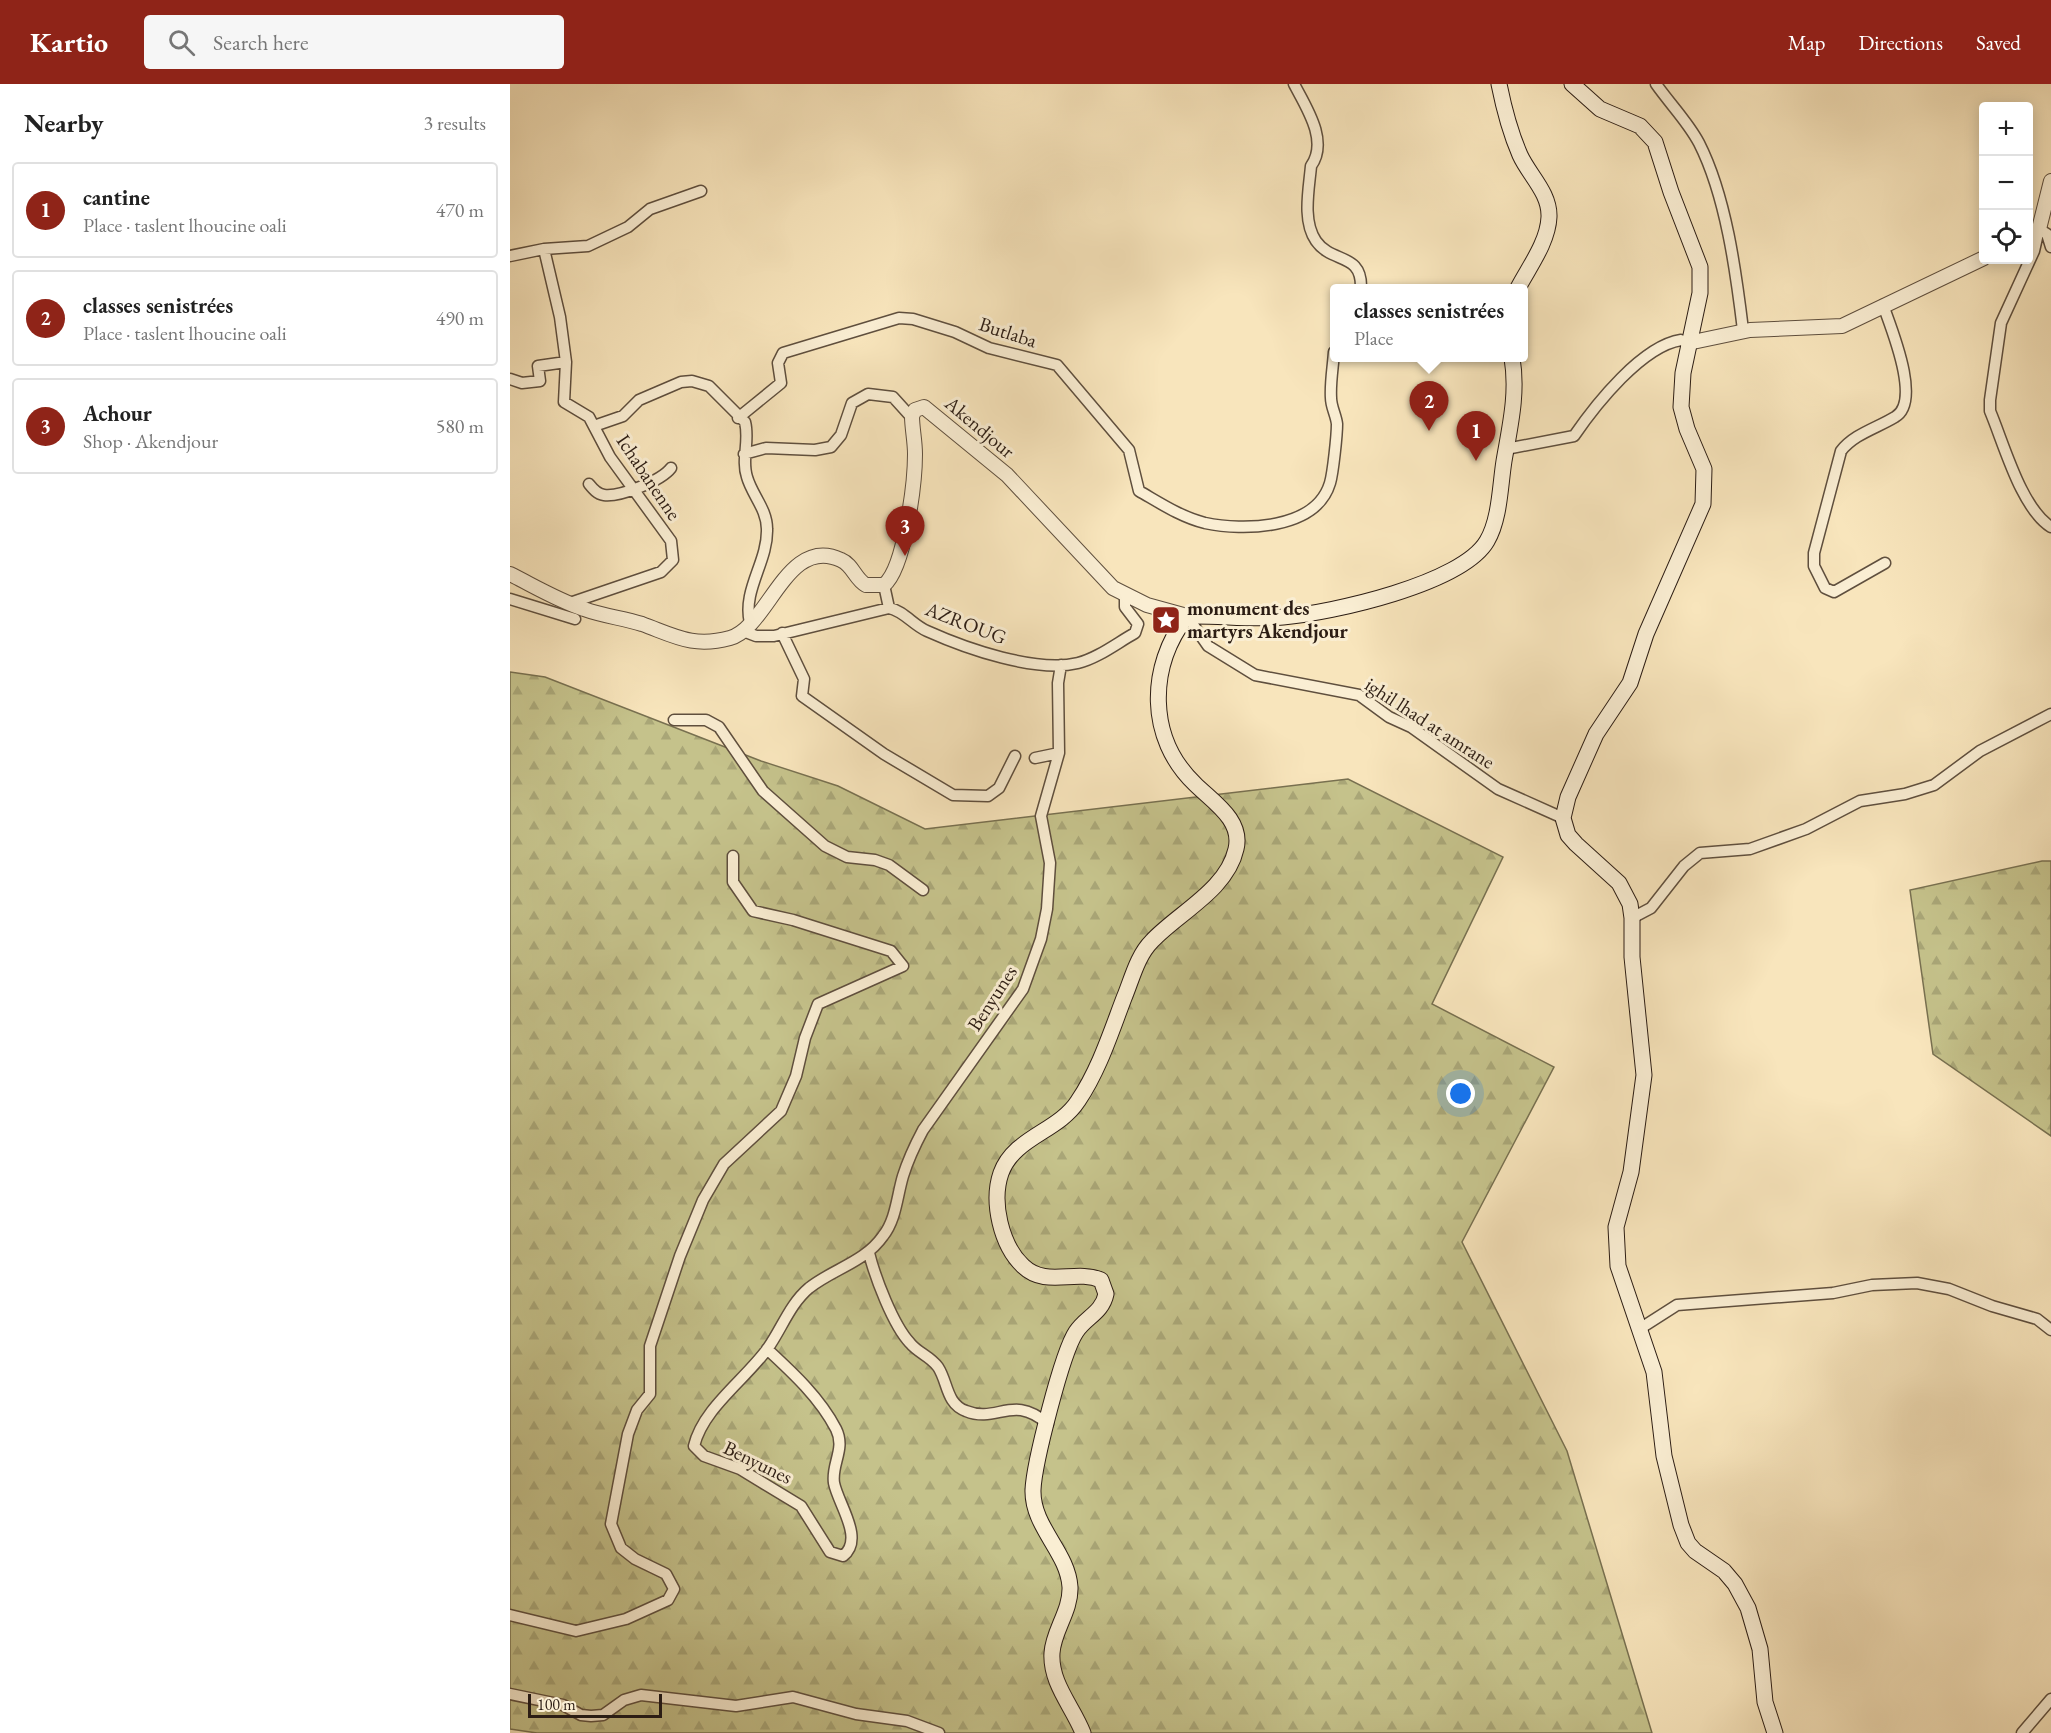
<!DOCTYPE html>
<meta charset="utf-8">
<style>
body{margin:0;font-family:"EB Garamond",serif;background:#f6f6f6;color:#222}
.controls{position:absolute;right:18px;top:18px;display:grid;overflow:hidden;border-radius:6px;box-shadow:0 3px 15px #0003}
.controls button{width:54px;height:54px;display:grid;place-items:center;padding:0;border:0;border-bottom:2px solid #e0e0e0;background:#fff;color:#222;font:30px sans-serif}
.scale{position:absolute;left:18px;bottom:15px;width:134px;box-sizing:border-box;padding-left:6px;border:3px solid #2c1d14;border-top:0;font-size:16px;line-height:21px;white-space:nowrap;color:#2c1d14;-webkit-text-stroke:4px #faeed3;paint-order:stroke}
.you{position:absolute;left:951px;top:1010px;width:21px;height:21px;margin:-15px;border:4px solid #fff;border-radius:50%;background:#1a73e8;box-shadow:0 0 0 9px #1a73e833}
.badge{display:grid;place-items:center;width:39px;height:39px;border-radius:50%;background:#8f2418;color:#fff;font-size:20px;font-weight:700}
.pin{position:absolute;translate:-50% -50px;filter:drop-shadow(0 2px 3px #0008)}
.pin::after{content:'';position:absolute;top:32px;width:21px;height:18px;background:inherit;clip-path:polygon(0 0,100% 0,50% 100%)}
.popup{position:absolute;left:820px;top:200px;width:198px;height:78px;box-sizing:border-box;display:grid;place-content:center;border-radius:6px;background:#fff;filter:drop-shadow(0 2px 4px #0005);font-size:20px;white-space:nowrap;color:#767676}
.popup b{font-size:22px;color:#222}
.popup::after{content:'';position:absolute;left:50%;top:100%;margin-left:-12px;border:12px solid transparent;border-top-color:#fff}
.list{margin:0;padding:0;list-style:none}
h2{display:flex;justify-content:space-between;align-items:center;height:78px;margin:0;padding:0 24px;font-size:26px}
h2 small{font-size:20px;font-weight:400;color:#767676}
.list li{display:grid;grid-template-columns:39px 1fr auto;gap:18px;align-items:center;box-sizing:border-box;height:96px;margin:0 12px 12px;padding:0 12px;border:2px solid #e0e0e0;border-radius:6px}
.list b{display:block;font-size:22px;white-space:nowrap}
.list p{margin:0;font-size:20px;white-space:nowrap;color:#767676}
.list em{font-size:20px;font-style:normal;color:#767676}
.icon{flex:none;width:33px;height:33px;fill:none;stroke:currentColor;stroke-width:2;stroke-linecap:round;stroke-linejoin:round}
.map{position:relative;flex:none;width:1541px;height:1649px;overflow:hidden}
header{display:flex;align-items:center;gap:36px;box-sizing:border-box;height:84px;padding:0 30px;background:#8f2418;color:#fff}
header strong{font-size:28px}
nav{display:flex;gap:33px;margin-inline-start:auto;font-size:21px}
.search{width:420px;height:54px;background:#f6f6f6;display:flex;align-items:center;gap:15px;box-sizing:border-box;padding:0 21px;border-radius:6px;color:#767676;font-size:22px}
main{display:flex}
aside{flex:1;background:#fff}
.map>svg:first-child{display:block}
.forest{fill:url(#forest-firs);stroke:#787050;stroke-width:1.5}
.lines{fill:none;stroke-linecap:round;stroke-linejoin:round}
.minor-casing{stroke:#5f4f3e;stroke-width:13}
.tertiary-casing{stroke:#5f4f3e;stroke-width:16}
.secondary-casing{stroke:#2c1d14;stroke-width:17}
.minor{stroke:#faeed3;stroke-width:10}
.tertiary{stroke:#faeed3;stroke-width:14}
.secondary{stroke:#faeed3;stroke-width:15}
.labels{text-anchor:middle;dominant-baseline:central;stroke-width:6;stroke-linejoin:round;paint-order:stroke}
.street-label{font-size:20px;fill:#2c1d14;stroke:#faeed3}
.poi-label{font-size:20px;font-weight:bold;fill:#2c1d14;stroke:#faeed3;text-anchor:start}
</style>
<header>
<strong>Kartio</strong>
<div class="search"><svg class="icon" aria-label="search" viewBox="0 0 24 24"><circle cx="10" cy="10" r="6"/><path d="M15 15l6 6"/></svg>Search here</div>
<nav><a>Map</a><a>Directions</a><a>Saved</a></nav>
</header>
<main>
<aside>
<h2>Nearby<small>3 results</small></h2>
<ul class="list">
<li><span class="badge">1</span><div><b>cantine</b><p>Place · taslent lhoucine oali</p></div><em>470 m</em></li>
<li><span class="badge">2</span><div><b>classes senistrées</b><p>Place · taslent lhoucine oali</p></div><em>490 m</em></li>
<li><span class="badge">3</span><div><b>Achour</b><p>Shop · Akendjour</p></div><em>580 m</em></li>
</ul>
</aside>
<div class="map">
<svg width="1541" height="1649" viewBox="0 0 1541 1649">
<defs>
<pattern id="forest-firs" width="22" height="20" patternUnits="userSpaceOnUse" patternTransform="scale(1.5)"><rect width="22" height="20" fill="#c5c28b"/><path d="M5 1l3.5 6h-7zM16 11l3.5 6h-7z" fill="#a9a677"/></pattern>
</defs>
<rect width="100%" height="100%" fill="#f8e5bc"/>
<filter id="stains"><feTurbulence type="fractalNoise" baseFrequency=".00333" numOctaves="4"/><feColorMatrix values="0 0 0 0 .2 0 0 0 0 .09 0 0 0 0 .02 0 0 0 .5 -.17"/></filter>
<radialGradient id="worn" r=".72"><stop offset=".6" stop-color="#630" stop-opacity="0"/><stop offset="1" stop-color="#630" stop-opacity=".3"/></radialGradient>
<path class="forest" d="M 0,588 L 35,593 L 251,677 L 328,702 L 415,745 L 838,695 L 993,773 L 922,920 L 1044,983 L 952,1158 L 1057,1367 L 1142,1649 L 27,1649 L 0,1645 Z
M 1532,777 L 1541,777 L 1541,1052 L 1423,970 L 1400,806 Z"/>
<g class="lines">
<g class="minor-casing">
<path id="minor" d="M 784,0 C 796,23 819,57 801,82 C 799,105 792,137 806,157 C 822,180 852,168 851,204
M 1146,0 C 1160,20 1178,38 1189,59 C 1216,112 1226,188 1233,246
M 1541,163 L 1537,150 L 1529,145 L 1524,167 L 1491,239 L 1480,316 L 1480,327 C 1494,360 1511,424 1541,443
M 34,165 L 50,233 L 56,278 L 54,318 L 79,333 L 100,373 L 161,457 L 163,476 L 151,488 L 60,519
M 0,172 L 34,165 L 78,162 L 118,143 L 140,125 L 191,107
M 1373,221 C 1381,244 1412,318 1385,333 C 1367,344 1344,350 1331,367 L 1304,469 L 1304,482 L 1315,504 L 1324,508 L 1375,479
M 0,295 L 12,299 L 30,297 L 28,282 L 56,278
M 228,334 L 271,299 L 268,279 L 273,269 L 389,234 L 403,235 L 445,248 L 479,264 L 547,281 L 619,366 L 629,407 C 650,419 671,433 695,439 C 733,447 806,446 820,399 C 823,389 827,351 827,340 C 826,331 821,323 821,314 C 820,299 823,283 824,268
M 84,342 L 113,332 L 129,316 L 171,298 L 182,297 L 199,302 L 235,338 C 240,357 231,375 237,393 C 242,411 257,425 257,445 C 258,478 232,506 240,539
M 996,365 L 1064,352 C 1086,320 1132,262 1171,256 L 1178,259
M 234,370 L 256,364 L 305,366 L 321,363 L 331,351 L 342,319 L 358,310 L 383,313 L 402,334
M 79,400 C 83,405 87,410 94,411 C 110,413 151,397 161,384
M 374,501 L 379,524
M 0,515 L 65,535
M 677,532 L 698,562 L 745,591 L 849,611 L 879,633 L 901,643 L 988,705 L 1053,734
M 233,547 L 246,552 L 264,552 L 379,524 C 394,527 403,541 417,547 C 457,565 526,589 568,579 C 588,574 607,559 625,549 L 628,540 L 615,523 L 615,512
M 272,549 L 294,595 L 292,612 L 374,670 L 443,711 L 478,712 L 489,704 L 505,672
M 164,636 L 196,636 L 209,643 L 253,707 L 315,762 L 337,773 L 365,776 L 379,781 L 413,806
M 525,674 L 549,669
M 1122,834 L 1141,824 L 1174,782 L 1190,769 L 1240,765 L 1296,745 L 1350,717 L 1395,710 L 1424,701 L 1470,667 L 1541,630
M 359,1169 C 365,1193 383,1241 400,1259 C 408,1269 420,1272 428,1283 C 438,1298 436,1320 456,1327 C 488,1340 502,1309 538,1340
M 1131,1244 L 1167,1221 L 1323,1209 L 1362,1201 L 1407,1199 L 1439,1205 L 1482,1222 L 1527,1235 L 1541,1246
M 257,1265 C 283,1289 310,1314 326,1345 C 336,1365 321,1380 324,1399 C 328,1420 355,1455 333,1472 L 320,1468 L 291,1422 L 230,1385 L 194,1372 L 184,1362 C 193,1324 236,1295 258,1264 C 272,1244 280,1220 299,1204 C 323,1185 355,1178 373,1152 C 386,1136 387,1112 393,1092 C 398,1076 405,1061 413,1046 L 513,905 L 531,855 L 537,825 L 540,779 L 531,732 L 549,669 L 548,599 L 551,581
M 0,1531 L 66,1547 L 116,1535 L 158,1516 L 164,1505 L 156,1490 L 125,1475 L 111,1464 L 101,1440 L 118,1350 L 127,1326 L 140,1310 L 140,1262 L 170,1172 L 193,1116 L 214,1080 L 271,1027 L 286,992 L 295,954 L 308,920 L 393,882 L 381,867 L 283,836 L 243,827 L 223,798 L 223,772
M 0,1610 L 53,1621 L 71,1631 L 81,1632 L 93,1631 L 114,1616 L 131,1611 L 226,1622 L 283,1613 L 346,1630 L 397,1637 L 429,1649
M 1512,1649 L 1541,1615"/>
</g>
<g class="tertiary-casing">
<path id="tertiary" d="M 1518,151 L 1529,145 L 1541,97
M 1178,259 L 1240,246 L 1332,242 L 1474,174
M 0,490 C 24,502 49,517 74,525 C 93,532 113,534 132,540 C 165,552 183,564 220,554 C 258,544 277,450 331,476 C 343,481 345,495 356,501 L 374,501 C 395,484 405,397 405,370 C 405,357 402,344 402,332 L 405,326 L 414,323 L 497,391 L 603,504 L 637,521 L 677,532"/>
</g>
<g class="secondary-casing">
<path id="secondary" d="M 989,0 C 994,25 1000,48 1010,71 C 1019,91 1040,109 1039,133 C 1038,158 1019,183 1008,204
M 1062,0 L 1090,25 L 1130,42 L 1145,58 L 1161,108 L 1190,183 L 1190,209 L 1173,289 L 1171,323 L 1177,345 L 1194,385 L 1193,420 L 1136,550 L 1120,599 L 1086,650 L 1058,713 L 1053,734 L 1058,751 L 1066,760 L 1109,799 L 1120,820 L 1122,834 L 1122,873 L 1134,991 L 1121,1088 L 1106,1143 L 1108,1182 L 1144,1288 L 1154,1372 L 1171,1441 L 1178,1459 L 1185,1467 L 1214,1487 L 1225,1500 L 1238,1524 L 1250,1565 L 1255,1618 L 1265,1649
M 573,1649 C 563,1623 540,1599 542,1569 C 543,1547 561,1527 560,1503 C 558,1468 522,1443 523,1406 C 524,1380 552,1269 566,1248 C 576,1233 592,1229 596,1210 L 591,1196 C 565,1185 536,1204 513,1182 C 491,1161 481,1118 491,1089 C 504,1053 548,1048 568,1017 C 589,986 601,948 614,914 C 622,895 627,872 642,857 C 668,829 717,806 726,765 C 733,736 703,718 685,700 C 637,654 638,583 677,532 C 709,531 741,536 773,533 C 821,529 952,500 977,457 C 990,435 990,402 994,377 C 1000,342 1008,309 1002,274"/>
</g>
<use href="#minor" class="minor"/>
<use href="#tertiary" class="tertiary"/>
<use href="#secondary" class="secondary"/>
</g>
<defs>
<g id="sight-square" transform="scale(1.5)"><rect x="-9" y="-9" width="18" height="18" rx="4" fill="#8f2418" stroke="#faeed3"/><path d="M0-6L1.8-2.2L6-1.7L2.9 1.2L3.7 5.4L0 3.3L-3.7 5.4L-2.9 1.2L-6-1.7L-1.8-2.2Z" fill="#fff"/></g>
</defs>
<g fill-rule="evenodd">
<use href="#sight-square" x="656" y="536"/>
</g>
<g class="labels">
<g class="street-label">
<text transform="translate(498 248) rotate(18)">Butlaba</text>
<text transform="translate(470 343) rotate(40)">Akendjour</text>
<text transform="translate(139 393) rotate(56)">Ichabanenne</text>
<text transform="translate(456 539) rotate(21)">AZROUG</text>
<text transform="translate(920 639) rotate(33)">ighil lhad at amrane</text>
<text transform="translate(482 914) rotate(-57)">Benyunes</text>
<text transform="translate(248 1378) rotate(26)">Benyunes</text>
</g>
<g class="poi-label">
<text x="677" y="524">monument des<tspan x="677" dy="23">martyrs Akendjour</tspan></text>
</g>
</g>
<rect width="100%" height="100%" filter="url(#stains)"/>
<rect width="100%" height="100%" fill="url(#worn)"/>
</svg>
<div class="controls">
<button>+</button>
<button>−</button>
<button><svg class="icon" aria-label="locate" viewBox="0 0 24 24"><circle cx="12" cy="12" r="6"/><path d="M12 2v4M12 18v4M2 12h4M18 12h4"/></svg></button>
</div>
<div class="scale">100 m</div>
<div class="you"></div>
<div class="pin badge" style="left:966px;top:377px">1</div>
<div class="pin badge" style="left:919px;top:347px">2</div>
<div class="popup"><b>classes senistrées</b>Place</div>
<div class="pin badge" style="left:395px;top:472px">3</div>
</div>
</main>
